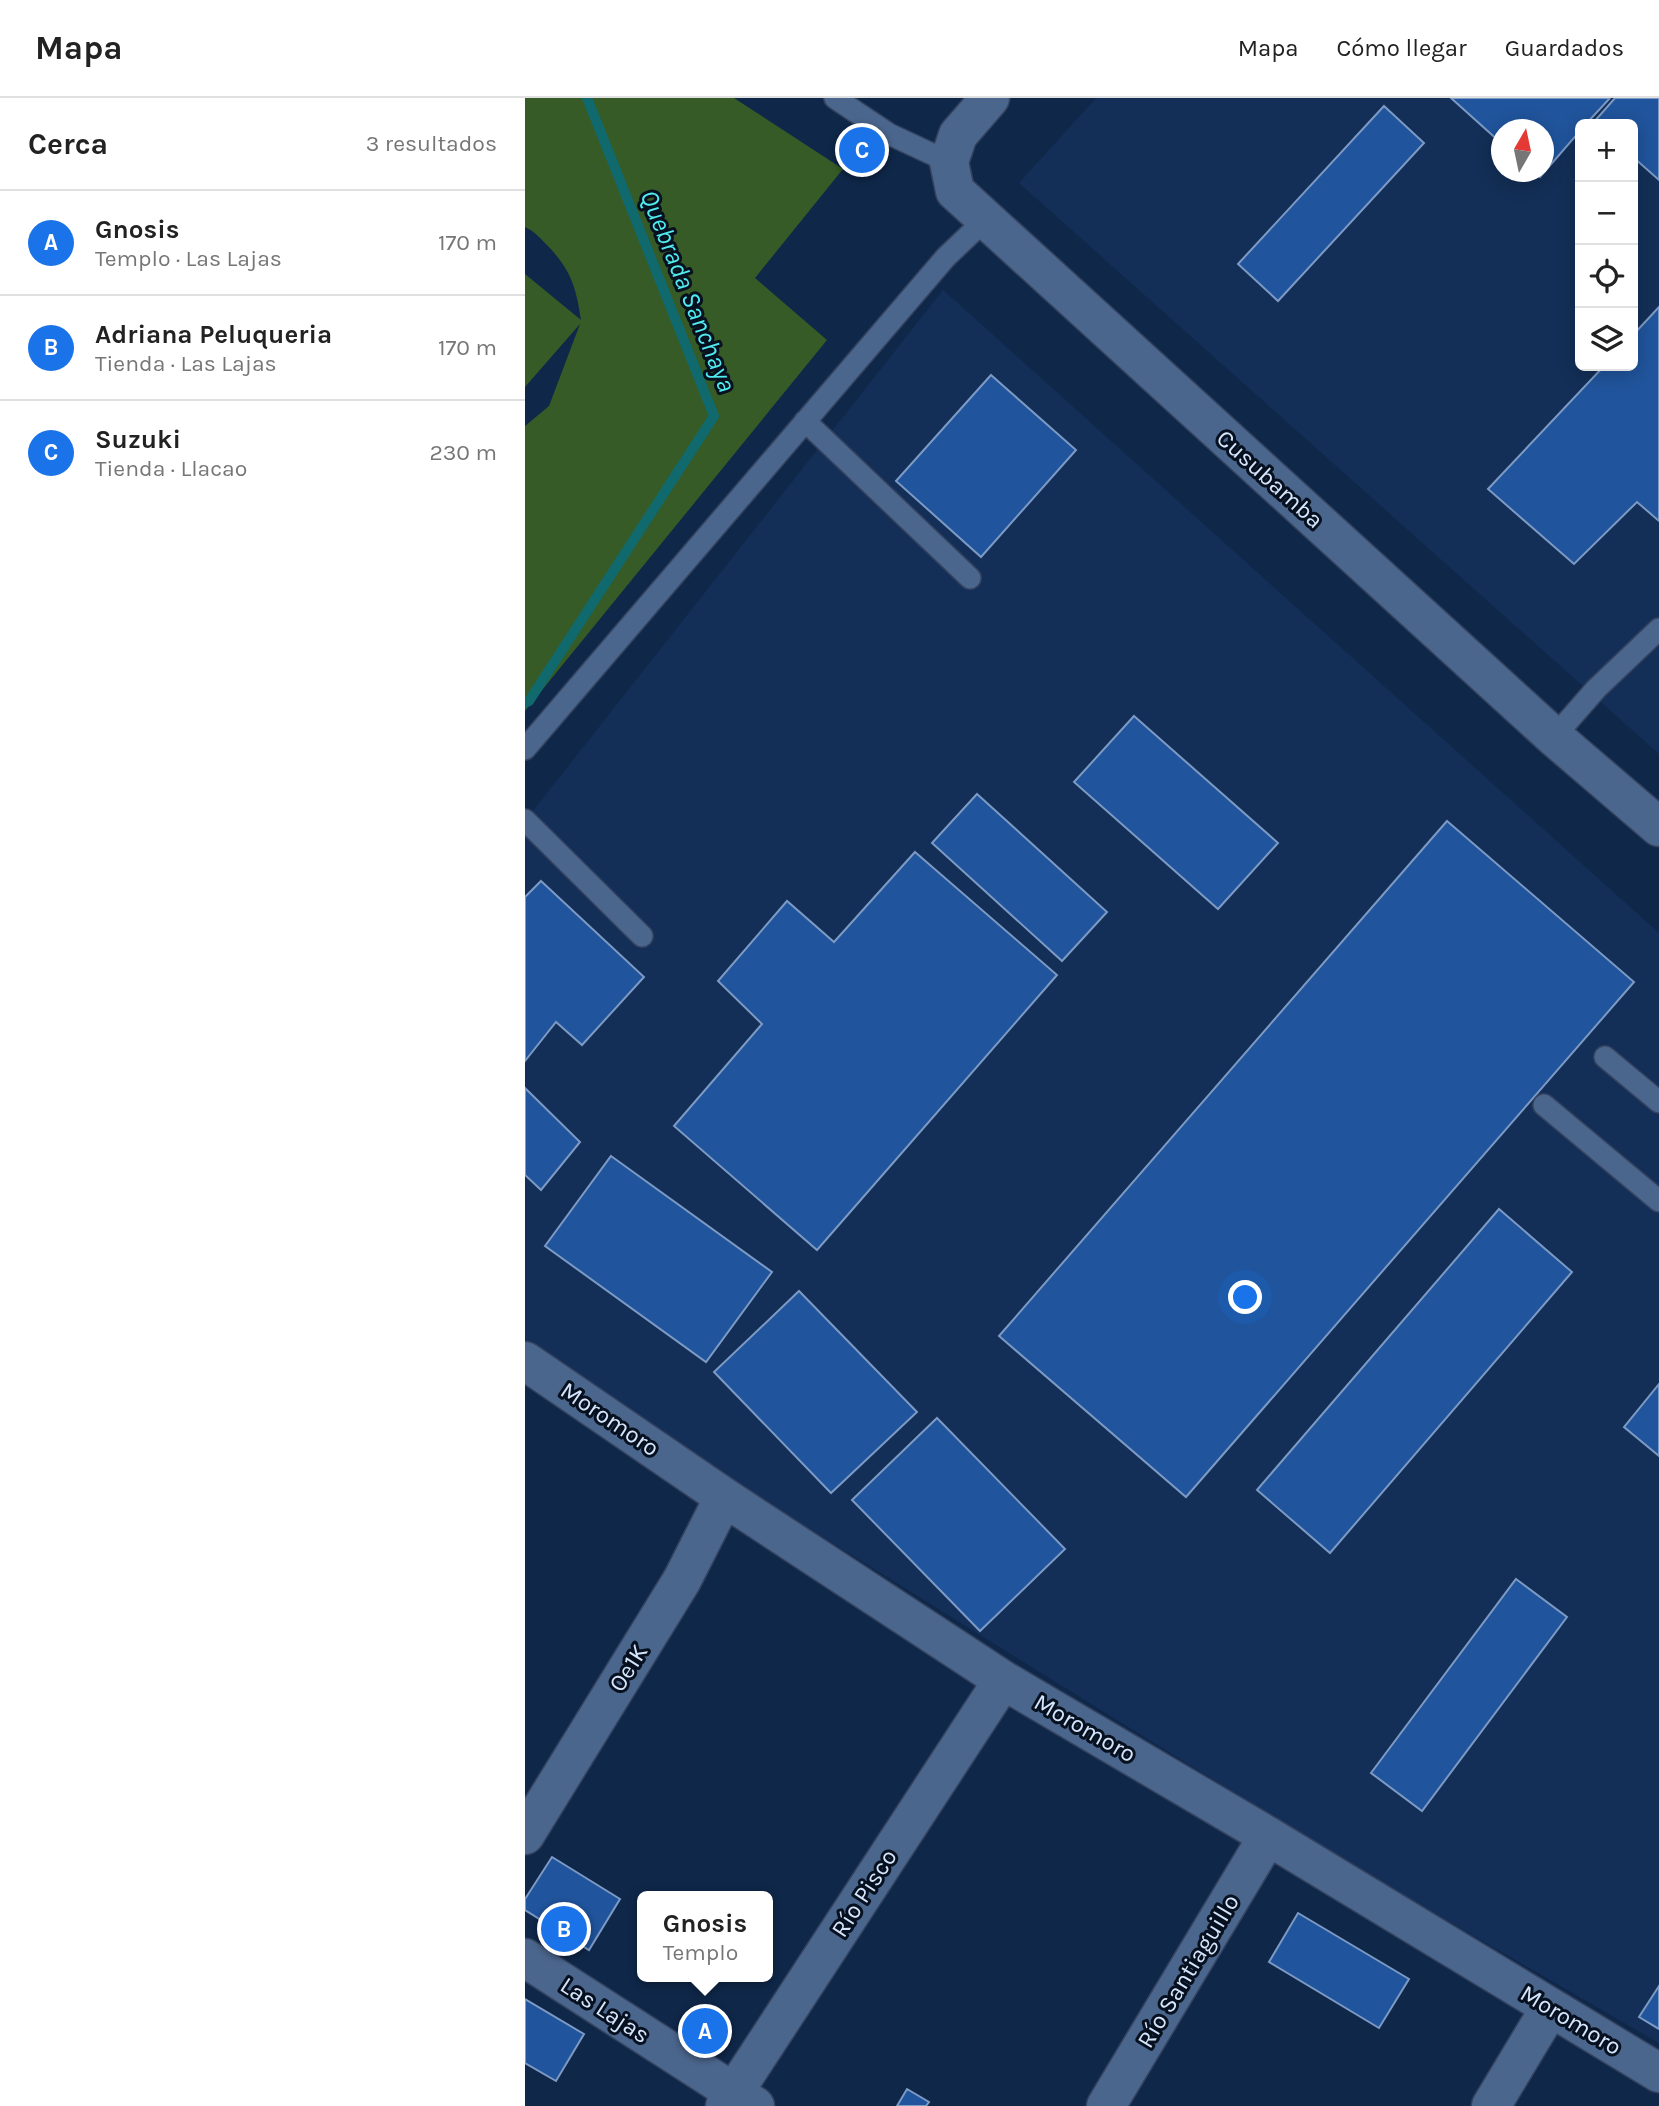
<!DOCTYPE html>
<html lang="es">
<meta charset="utf-8">
<style>
body{margin:0;font-family:Karla,sans-serif;background:#f6f6f6;color:#222}
.controls{position:absolute;right:21px;top:21px;display:grid;overflow:hidden;border-radius:10px;box-shadow:0 4px 18px #0003}
.controls button{width:63px;height:63px;display:grid;place-items:center;padding:0;border:0;border-bottom:2px solid #e0e0e0;background:#fff;color:#222;font:35px sans-serif}
.compass{position:absolute;left:966px;top:21px;width:63px;height:63px;border-radius:50%;background:#fff;box-shadow:0 4px 18px #0003;rotate:9deg}
.you{position:absolute;left:721px;top:1200px;width:24px;height:24px;margin:-18px;border:5px solid #fff;border-radius:50%;background:#1a73e8;box-shadow:0 0 0 10px #1a73e833}
.badge{display:grid;place-items:center;width:46px;height:46px;border-radius:50%;background:#1a73e8;color:#fff;font-size:23px;font-weight:700}
.pin{position:absolute;translate:-50% -50%;border:4px solid #fff;box-shadow:0 2px 7px #0006}
.popup{position:absolute;left:112px;top:1793px;width:136px;height:91px;box-sizing:border-box;display:grid;place-content:center;border-radius:10px;background:#fff;filter:drop-shadow(0 2px 5px #0005);font-size:23px;white-space:nowrap;color:#767676}
.popup b{font-size:26px;color:#222}
.popup::after{content:'';position:absolute;left:50%;top:100%;margin-left:-14px;border:14px solid transparent;border-top-color:#fff}
.list{margin:0;padding:0;list-style:none}
h2{display:flex;justify-content:space-between;align-items:center;height:91px;margin:0;padding:0 28px;font-size:30px}
h2 small{font-size:23px;font-weight:400;color:#767676}
.list li{display:grid;grid-template-columns:46px 1fr auto;gap:21px;align-items:center;box-sizing:border-box;height:105px;padding:0 28px;border-top:2px solid #e0e0e0}
.list b{display:block;font-size:26px;white-space:nowrap}
.list p{margin:0;font-size:23px;white-space:nowrap;color:#767676}
.list em{font-size:23px;font-style:normal;color:#767676}
.icon{flex:none;width:38px;height:38px;fill:none;stroke:currentColor;stroke-width:2;stroke-linecap:round;stroke-linejoin:round}
.map{position:relative;flex:none;width:1134px;height:2008px;overflow:hidden}
header{display:flex;align-items:center;gap:42px;box-sizing:border-box;height:98px;padding:0 35px;background:#fff;border-bottom:2px solid #e0e0e0}
header strong{font-size:33px}
nav{display:flex;gap:38px;margin-inline-start:auto;font-size:24px}
main{display:flex}
aside{flex:1;background:#fff}
.map>svg:first-child{display:block}
.built{fill:#132f57;fill-rule:evenodd}
.green{fill:#365b27}
.lines{fill:none;stroke-linecap:round;stroke-linejoin:round}
.stream{stroke:#106a6d;stroke-width:10}
.building{fill:#20549c;stroke:#7d9ac4;stroke-width:2}
.lane-casing{stroke:#33425f;stroke-width:24}
.street-casing{stroke:#33425f;stroke-width:41}
.lane{stroke:#4b668d;stroke-width:21}
.street{stroke:#4b668d;stroke-width:38}
.labels{text-anchor:middle;dominant-baseline:central;stroke-width:6;stroke-linejoin:round;paint-order:stroke}
.street-label{font-size:24px;fill:#d5e5fc;stroke:#06101f}
.water-label{font-size:26px;font-style:italic;fill:#51ecf0;stroke:#06101f}
</style>
<header>
<strong>Mapa</strong>
<nav><a>Mapa</a><a>Cómo llegar</a><a>Guardados</a></nav>
</header>
<main>
<aside>
<h2>Cerca<small>3 resultados</small></h2>
<ul class="list">
<li><span class="badge">A</span><div><b>Gnosis</b><p>Templo · Las Lajas</p></div><em>170 m</em></li>
<li><span class="badge">B</span><div><b>Adriana Peluqueria</b><p>Tienda · Las Lajas</p></div><em>170 m</em></li>
<li><span class="badge">C</span><div><b>Suzuki</b><p>Tienda · Llacao</p></div><em>230 m</em></li>
</ul>
</aside>
<div class="map">
<svg width="1134" height="2008" viewBox="0 0 1134 2008">
<rect width="100%" height="100%" fill="#0f2749"/>
<path class="built" d="M 571,0 L 1134,0 L 1134,656 L 494,85 ZM 1055,26 L 1108,26 L 1108,268 L 1055,268 ZM 976,32 L 1018,32 L 1018,74 L 976,74 Z
M 418,192 L 1134,835 L 1134,1945 L 819,1763 L 0,1254 L 0,723 Z"/>
<path class="green" d="M 0,0 L 209,0 L 318,71 L 230,180 L 302,242 L 0,613 L 0,328 L 24,308 L 55,226 L 0,289 L 0,176 L 56,222 C 51,189 46,172 22,147 C 15,140 9,133 0,129 Z"/>
<g class="lines">
<path class="stream" d="M 0,605 L 4,603 L 189,318 L 62,0"/>
</g>
<path class="building" d="M 926,0 L 1085,0 L 1061,26 L 1055,26 L 1055,33 L 1015,79 L 1009,74 L 1018,74 L 1018,32 L 976,32 L 976,45 Z
M 1090,0 L 1134,0 L 1134,82 L 1108,59 L 1108,26 L 1068,25 Z
M 859,8 L 899,45 L 753,203 L 713,166 Z
M 1134,209 L 1134,423 L 1112,404 L 1049,466 L 963,391 L 1079,268 L 1108,268 L 1108,237 Z
M 466,277 L 551,352 L 456,459 L 371,383 Z
M 609,618 L 753,745 L 693,811 L 549,684 Z
M 452,696 L 582,814 L 537,863 L 407,745 Z
M 922,723 L 1109,884 L 661,1399 L 474,1238 Z
M 390,754 L 532,877 L 292,1152 L 149,1028 L 237,926 L 193,883 L 262,803 L 309,844 Z
M 16,783 L 119,879 L 57,947 L 31,924 L 0,963 L 0,799 Z
M 0,990 L 55,1044 L 16,1092 L 0,1077 Z
M 86,1058 L 247,1174 L 181,1264 L 20,1148 Z
M 974,1111 L 1047,1174 L 805,1455 L 732,1392 Z
M 274,1193 L 392,1314 L 306,1395 L 189,1274 Z
M 1134,1286 L 1134,1358 L 1099,1329 Z
M 412,1320 L 540,1451 L 455,1533 L 327,1402 Z
M 991,1481 L 1042,1519 L 897,1713 L 846,1675 Z
M 27,1759 L 95,1801 L 64,1852 L 0,1812 L 0,1801 Z
M 773,1815 L 884,1881 L 854,1930 L 744,1864 Z
M 1134,1888 L 1134,1931 L 1114,1919 Z
M 0,1901 L 59,1936 L 31,1983 L 0,1965 Z
M 382,1991 L 404,2004 L 401,2008 L 372,2008 Z"/>
<g class="lines">
<g class="lane-casing">
<path id="lane" d="M 310,0 L 364,36 L 424,64
M 280,323 L 445,480
M 1029,639 L 1071,591 L 1134,531
M 0,651 L 421,159 L 461,121
M 0,722 L 117,838
M 1080,959 L 1134,1004
M 1019,1007 L 1134,1103"/>
</g>
<g class="street-casing">
<path id="street" d="M 465,0 L 433,37 L 424,64 L 430,93 L 1029,639 L 1134,729
M 0,1263 L 199,1399 L 478,1582 L 743,1738 L 1134,1975
M 0,1737 L 157,1482 L 199,1399
M 0,1860 L 230,2008
M 200,2008 L 478,1582
M 581,2008 L 743,1738
M 966,2008 L 1025,1910"/>
</g>
<use href="#lane" class="lane"/>
<use href="#street" class="street"/>
</g>
<g class="labels">
<g class="street-label">
<text transform="translate(745 381) rotate(42)">Cusubamba</text>
<text transform="translate(85 1321) rotate(34)">Moromoro</text>
<text transform="translate(103 1570) rotate(-58)">Oe1K</text>
<text transform="translate(560 1630) rotate(30)">Moromoro</text>
<text transform="translate(339 1795) rotate(-57)">Río Pisco</text>
<text transform="translate(663 1873) rotate(-59)">Río Santiaguillo</text>
<text transform="translate(80 1912) rotate(33)">Las Lajas</text>
<text transform="translate(1046 1922) rotate(31)">Moromoro</text>
</g>
<g class="water-label">
<text transform="translate(163 193) rotate(68)">Quebrada Sanchaya</text>
</g>
</g>
</svg>
<div class="controls">
<button>+</button>
<button>−</button>
<button><svg class="icon" aria-label="locate" viewBox="0 0 24 24"><circle cx="12" cy="12" r="6"/><path d="M12 2v4M12 18v4M2 12h4M18 12h4"/></svg></button>
<button><svg class="icon" aria-label="layers" viewBox="0 0 24 24"><path d="M12 4l9 5-9 5-9-5zM3 14l9 5 9-5"/></svg></button>
</div>
<svg class="compass" viewBox="-18 -18 36 36"><path d="M0-13l5 13h-10z" fill="#e53935"/><path d="M0 13l5-13h-10z" fill="#767676"/></svg>
<div class="you"></div>
<div class="pin badge" style="left:180px;top:1933px">A</div>
<div class="popup"><b>Gnosis</b>Templo</div>
<div class="pin badge" style="left:39px;top:1831px">B</div>
<div class="pin badge" style="left:337px;top:52px">C</div>
</div>
</main>
